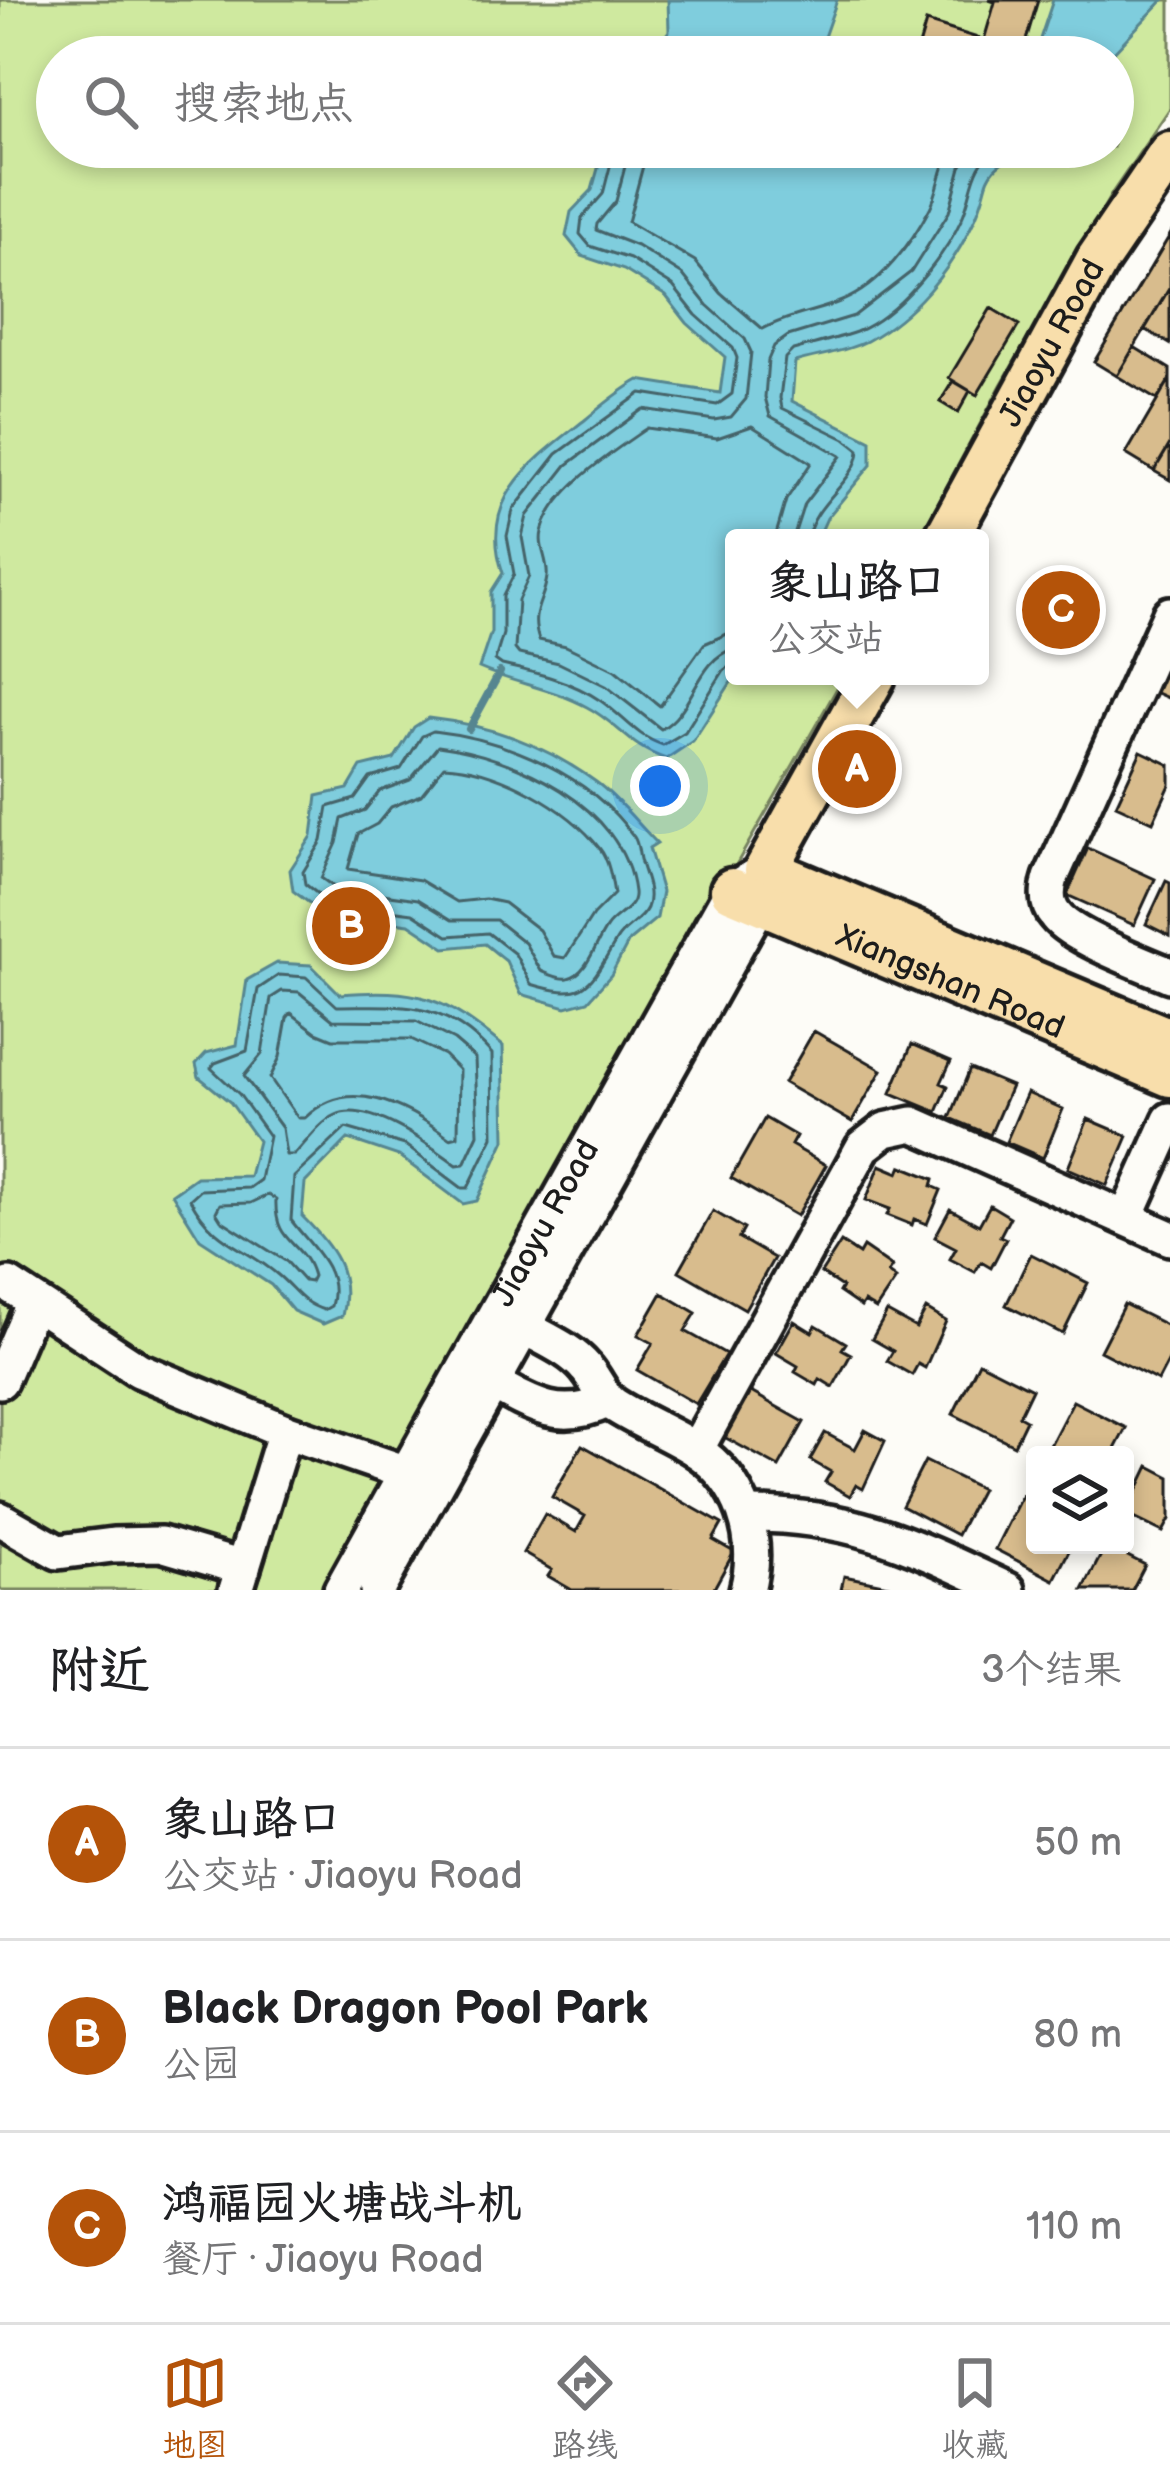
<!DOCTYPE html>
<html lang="zh">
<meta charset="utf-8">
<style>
body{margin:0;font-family:"Balsamiq Sans","LXGW WenKai TC",sans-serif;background:#f6f6f6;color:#202124}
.controls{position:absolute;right:36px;bottom:36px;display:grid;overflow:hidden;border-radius:12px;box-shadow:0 6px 18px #0003}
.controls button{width:108px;height:108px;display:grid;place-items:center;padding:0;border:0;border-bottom:3px solid #e0e0e0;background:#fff;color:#202124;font:60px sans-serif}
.you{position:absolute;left:660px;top:786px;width:42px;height:42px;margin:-30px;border:9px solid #fff;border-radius:50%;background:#1a73e8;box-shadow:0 0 0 18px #1a73e833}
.badge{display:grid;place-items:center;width:78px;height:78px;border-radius:50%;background:#b45309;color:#fff;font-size:39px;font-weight:700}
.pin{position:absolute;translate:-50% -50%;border:6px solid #fff;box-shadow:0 3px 12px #0006}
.popup{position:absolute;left:725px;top:529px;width:264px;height:156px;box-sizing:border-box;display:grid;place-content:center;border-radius:12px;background:#fff;filter:drop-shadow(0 3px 9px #0005);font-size:39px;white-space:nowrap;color:#757577}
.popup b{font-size:45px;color:#202124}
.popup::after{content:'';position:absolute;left:50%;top:100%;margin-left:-24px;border:24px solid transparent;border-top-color:#fff}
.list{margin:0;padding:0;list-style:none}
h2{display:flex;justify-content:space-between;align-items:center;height:156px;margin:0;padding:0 48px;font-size:51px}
h2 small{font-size:39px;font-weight:400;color:#757577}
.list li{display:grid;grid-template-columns:78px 1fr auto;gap:36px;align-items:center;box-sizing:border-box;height:192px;padding:0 48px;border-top:3px solid #e0e0e0}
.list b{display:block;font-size:45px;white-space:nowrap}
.list p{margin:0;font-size:39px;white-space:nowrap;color:#757577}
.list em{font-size:39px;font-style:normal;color:#757577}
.icon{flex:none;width:66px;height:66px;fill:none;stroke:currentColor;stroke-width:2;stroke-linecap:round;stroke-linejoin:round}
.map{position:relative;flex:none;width:1170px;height:1590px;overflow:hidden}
.search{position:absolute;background:#fff;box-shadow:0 6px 18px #0003;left:36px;right:36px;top:36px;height:132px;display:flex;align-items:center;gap:30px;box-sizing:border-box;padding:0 42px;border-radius:66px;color:#757577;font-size:45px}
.sheet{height:732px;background:#fff}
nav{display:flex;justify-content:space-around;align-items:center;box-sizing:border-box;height:168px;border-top:3px solid #e0e0e0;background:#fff;font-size:33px;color:#757577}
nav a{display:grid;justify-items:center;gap:6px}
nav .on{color:#b45309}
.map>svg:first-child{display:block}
.green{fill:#cfe99f;stroke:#76825e;stroke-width:3;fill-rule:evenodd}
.water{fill:#7fcddd;stroke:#578690;stroke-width:3}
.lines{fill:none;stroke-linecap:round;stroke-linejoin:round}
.shore{stroke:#446369;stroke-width:3}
.stream{stroke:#578690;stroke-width:8}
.building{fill:#d8bc8d;stroke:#1c1c1c;stroke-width:3}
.minor-casing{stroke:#1c1c1c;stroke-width:42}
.major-casing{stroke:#1c1c1c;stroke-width:51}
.minor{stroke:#fdfcf7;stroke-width:33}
.major{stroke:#f8deab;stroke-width:42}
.labels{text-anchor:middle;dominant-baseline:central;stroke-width:10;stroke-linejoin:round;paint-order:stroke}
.street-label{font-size:33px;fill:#1c1c1c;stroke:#fdfcf7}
</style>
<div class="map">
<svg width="1170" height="1590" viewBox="0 0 1170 1590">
<rect width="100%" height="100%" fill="#fdfcf7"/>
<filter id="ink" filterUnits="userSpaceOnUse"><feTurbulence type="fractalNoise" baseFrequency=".00833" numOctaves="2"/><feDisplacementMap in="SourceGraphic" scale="24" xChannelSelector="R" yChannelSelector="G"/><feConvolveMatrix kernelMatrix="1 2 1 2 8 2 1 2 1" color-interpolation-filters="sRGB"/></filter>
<g filter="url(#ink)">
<path class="green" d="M 0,0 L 1170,0 L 1170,108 L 1112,193 L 1001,385 L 919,538 L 734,538 L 734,676 L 844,676 L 549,1192 L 329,1590 L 0,1590 ZM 57,57 L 1113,57 L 1113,147 L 57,147 Z"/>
<path class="water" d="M 668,0 L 837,0 L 817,57 L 650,57 L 669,31 Z
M 1053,0 L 1163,0 L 1109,57 L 1034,57 Z
M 604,147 L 1028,147 C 973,175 996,179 972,225 C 950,271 913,316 867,341 C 846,352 818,355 795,362 L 792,401 L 871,441 L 871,465 L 827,518 L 818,538 L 734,538 L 735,676 L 693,741 L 666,759 C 629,747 618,723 587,707 C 552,688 515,684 479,668 L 491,632 L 491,592 L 503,573 C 477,497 534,460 586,419 C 603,405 619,391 639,380 L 720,393 L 725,357 L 687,323 L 666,296 L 624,270 L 582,256 L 566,236 L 571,212 L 592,190 Z
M 428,718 C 490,725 544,744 596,782 C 618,798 637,823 657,843 L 649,848 L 662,892 L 657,918 L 629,941 L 611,975 L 588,1001 L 566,1007 L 521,994 L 506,961 L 485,944 L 445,948 L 409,924 L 323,913 L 293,891 L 290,870 L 312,836 L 317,796 L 348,789 L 361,767 L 394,759 L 414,727 Z
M 277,963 L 311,965 L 340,994 C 417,988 443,996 503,1046 L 505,1140 L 477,1201 L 463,1204 L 399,1156 L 348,1139 L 305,1183 L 302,1216 C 332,1246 353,1271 342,1316 L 323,1324 L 293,1311 L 271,1285 L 200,1239 L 172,1194 L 196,1177 L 249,1176 L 258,1141 L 230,1102 L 199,1077 L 196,1064 L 206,1053 L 237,1045 L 247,980 Z"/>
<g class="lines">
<path class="shore" d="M 615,147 L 603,194 L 582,218 L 580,234 L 590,246 L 630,259 L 673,286 L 696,315 L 733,348 L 737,358 L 732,394 L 717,405 L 641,393 L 557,454 L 513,510 L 507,536 L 514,574 L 503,596 L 503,634 L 495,660 L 502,665 C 537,673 572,681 601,701 C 623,716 637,737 663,745 L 685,732 L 724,670 L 734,664
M 630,147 L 616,201 L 597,224 L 596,230 L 637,246 L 683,275 L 707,305 L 745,339 L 751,352 L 746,399 L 731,417 L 714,420 L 643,409 L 567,465 L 527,516 L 522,537 L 529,576 L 518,600 L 515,649 L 519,654 L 559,663 L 606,686 L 661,729 C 694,712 697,658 734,649
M 648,147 L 628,222 L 695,261 L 721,293 L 763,329 C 788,315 816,312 842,301 C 881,285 911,244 930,208 C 940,188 940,166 953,147
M 793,538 L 804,504 L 841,456 L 770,416 L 765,397 L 768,360 L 774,346 L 788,336 L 854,316 L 911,272 L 949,212 L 961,167 L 975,147
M 808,538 C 813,503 858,480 859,450 L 845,439 L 782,408 L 780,398 L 785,358 L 793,350 C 814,344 836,339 856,332 C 897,316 944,258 962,218 C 974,192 970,162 1000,147
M 734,631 L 704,644 L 660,706 L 615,670 L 566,646 L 539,640 C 529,612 544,602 547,577 C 549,561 538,547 542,532 C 551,491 614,451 647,428 L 717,438 L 752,426 L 811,463 L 786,500 L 775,538
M 433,731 C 505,739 590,774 634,837 C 639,844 638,854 641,863 C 645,877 653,893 647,908 C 641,921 623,928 616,941 C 589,987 586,1001 531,984 L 515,954 L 488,933 L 448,936 L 413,913 L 328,902 L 305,884 L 303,872 L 322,841 L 328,807 L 355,799 L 370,778 L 401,769 L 422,736 Z
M 438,746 C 515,756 624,805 634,892 C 636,909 615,915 607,927 C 596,941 588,974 568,978 C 561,980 548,974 541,971 L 525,943 L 496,920 L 452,920 L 418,899 L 334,887 L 321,878 L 337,843 L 342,819 L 365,810 L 380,791 L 410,780 Z
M 444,766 C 497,768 568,807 600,849 C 609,860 612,881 614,894 L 593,915 L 565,958 L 554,956 L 539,930 L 504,903 L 485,899 L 457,902 L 420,880 L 348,869 L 358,834 L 377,824 L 391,807 L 421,795 Z
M 279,975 L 306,977 L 337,1006 C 402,1006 443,999 492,1054 L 493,1137 L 468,1188 L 462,1188 L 405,1145 L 346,1128 L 294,1177 L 291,1220 C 310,1246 342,1269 331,1306 L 324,1310 C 301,1303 296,1290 278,1275 C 243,1245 215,1245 190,1199 L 200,1190 L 249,1188 L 260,1180 L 269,1136 L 239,1094 L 211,1068 L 215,1063 L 247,1051 L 258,989 Z
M 282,991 L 299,992 L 333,1020 L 416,1021 L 454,1040 L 475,1058 L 478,1134 L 464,1164 L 457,1165 C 431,1146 369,1100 336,1115 C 320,1122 306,1143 294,1155 L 286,1155 L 282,1128 L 244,1076 L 262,1054 L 271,998 Z
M 291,1013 L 316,1032 L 333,1039 L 411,1039 L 444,1055 L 459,1070 L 458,1136 L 450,1138 C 407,1106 349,1074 305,1118 L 298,1118 L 270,1078 L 280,1057 L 287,1018 Z
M 268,1195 L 276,1199 C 274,1246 303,1239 313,1276 L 310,1282 L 304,1281 L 287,1262 L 221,1220 L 216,1212 L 220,1204 L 251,1203 Z"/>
<path class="stream" d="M 469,729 L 500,672"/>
</g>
<path class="building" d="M 989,0 L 1038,0 L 1021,57 L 929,57 L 917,53 L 926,22 L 984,40 L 995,2 Z
M 1170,235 L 1170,287 L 1117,376 L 1094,362 Z
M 1170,287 L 1170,344 L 1145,329 Z
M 991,308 L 1019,325 L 977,395 L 949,378 Z
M 1134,347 L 1170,369 L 1170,379 L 1157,400 L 1117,376 Z
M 1170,379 L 1170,444 L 1154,471 L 1126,454 Z
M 953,381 L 970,391 L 958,413 L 940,402 Z
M 1168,448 L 1170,449 L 1170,480 L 1154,471 Z
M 1170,653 L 1170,699 L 1152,691 Z
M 1141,751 L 1170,765 L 1170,785 L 1153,822 L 1116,805 Z
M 1088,848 L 1155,879 L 1134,925 L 1067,895 Z
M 1166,881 L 1170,883 L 1170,936 L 1146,924 Z
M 814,1031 L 882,1070 L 852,1122 L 784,1083 Z
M 912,1044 L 951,1061 L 941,1083 L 948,1086 L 937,1112 L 891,1093 Z
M 970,1069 L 1011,1086 L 990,1135 L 950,1118 Z
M 1027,1093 L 1063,1109 L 1043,1158 L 1006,1142 Z
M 765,1118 L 796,1136 L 791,1145 L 826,1165 L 797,1216 L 731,1178 Z
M 1088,1119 L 1128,1136 L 1107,1185 L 1068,1168 Z
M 880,1165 L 899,1173 L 902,1166 L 934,1179 L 932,1186 L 941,1190 L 927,1224 L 914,1219 L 912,1225 L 887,1215 L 890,1209 L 866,1200 Z
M 990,1205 L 1010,1217 L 1000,1236 L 1006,1239 L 991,1268 L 981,1262 L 975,1272 L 950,1259 L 956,1248 L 935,1237 L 950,1209 L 979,1225 Z
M 713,1211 L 744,1229 L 739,1238 L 774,1258 L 745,1309 L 679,1271 Z
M 841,1242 L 859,1254 L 863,1247 L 892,1267 L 888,1273 L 896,1279 L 876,1309 L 864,1302 L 861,1307 L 839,1292 L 842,1287 L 821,1273 Z
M 1031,1254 L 1088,1283 L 1063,1334 L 1006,1305 Z
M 662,1293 L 696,1313 L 685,1331 L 726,1354 L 696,1404 L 637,1370 L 653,1343 L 638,1335 Z
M 1124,1304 L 1170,1327 L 1170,1358 L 1158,1381 L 1100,1351 Z
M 926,1309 L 946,1321 L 925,1368 L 918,1364 L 912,1375 L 887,1361 L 893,1351 L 872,1339 L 887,1312 L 916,1328 Z
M 794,1321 L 812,1332 L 816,1325 L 846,1343 L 842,1349 L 851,1354 L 833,1387 L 820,1379 L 817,1385 L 795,1372 L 798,1366 L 776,1353 Z
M 979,1362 L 1032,1389 L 1019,1416 L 1026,1420 L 1014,1445 L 953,1414 Z
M 749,1391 L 804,1422 L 779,1467 L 724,1437 Z
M 1073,1401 L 1126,1428 L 1112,1455 L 1046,1453 Z
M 865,1430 L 885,1441 L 863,1489 L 856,1485 L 850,1496 L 825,1482 L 831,1472 L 810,1460 L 825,1433 L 855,1449 Z
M 582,1445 L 722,1524 L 713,1540 L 734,1552 L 713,1590 L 572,1590 L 548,1576 L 552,1570 L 523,1553 L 545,1514 L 576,1532 L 585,1516 L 552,1497 Z
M 925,1461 L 981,1489 L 957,1535 L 902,1506 Z
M 1149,1466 L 1170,1477 L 1170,1519 L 1163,1532 L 1126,1514 Z
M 1022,1495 L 1035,1501 L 1035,1545 L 1072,1545 L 1054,1580 L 995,1549 Z
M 1106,1545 L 1145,1565 L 1132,1590 L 1083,1590 Z
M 844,1576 L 907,1589 L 906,1590 L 841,1590 Z"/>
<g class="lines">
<g class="minor-casing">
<g id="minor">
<path d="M 1170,614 L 1051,878 C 1047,891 1046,905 1056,916 C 1072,937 1144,964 1170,975"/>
<path d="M 1126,1218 L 1170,1120"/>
<path d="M 9,1285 L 139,1370 L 285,1431 L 407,1473"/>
<path d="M 524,1327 C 545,1339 570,1349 586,1368 C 596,1379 602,1397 614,1405 C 640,1422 670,1433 696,1450 C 742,1481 761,1537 747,1590"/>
<path d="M 0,1381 L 33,1304"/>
<path d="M 493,1383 C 533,1406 562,1423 607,1401"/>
<path d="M 696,1450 L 863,1147 L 885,1130 L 913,1124 L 1170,1238"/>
<path d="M 746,1515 C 853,1514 914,1546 1008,1590"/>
<path d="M 0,1519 L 58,1552 L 113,1545 L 161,1544 L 243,1568"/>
<path d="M 236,1590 L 285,1431"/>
<path id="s1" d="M 341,1590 L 732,890 L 754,877"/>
<path d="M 377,1590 L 761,902 L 764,882"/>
</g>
</g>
<g class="major-casing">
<g id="major">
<path id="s2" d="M 946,538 L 1098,259 L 1170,153"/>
<path d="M 874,676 L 766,870 L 1170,1040"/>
<path id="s3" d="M 732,890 L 1170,1075"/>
</g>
</g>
<use href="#minor" class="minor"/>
<use href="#major" class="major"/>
</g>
</g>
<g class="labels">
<g class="street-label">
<text stroke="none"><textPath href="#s2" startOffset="222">Jiaoyu Road</textPath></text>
<text stroke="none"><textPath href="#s3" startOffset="237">Xiangshan Road</textPath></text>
<text stroke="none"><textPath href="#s1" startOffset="420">Jiaoyu Road</textPath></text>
</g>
</g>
</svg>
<div class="controls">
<button><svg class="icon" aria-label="layers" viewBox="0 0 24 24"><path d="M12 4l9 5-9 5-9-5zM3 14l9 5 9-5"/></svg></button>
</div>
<div class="you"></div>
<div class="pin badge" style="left:857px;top:769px">A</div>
<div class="popup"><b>象山路口</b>公交站</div>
<div class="pin badge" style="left:351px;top:926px">B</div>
<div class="pin badge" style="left:1061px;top:610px">C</div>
<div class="search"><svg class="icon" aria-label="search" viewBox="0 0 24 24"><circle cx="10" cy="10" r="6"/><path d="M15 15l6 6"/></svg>搜索地点</div>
</div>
<section class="sheet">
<h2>附近<small>3个结果</small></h2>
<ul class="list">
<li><span class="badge">A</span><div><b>象山路口</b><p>公交站 · Jiaoyu Road</p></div><em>50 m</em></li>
<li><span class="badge">B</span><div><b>Black Dragon Pool Park</b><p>公园</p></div><em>80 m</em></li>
<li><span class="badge">C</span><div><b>鸿福园火塘战斗机</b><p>餐厅 · Jiaoyu Road</p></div><em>110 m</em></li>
</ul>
</section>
<nav>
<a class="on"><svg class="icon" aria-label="map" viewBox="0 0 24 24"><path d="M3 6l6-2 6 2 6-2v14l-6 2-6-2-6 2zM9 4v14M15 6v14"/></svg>地图</a>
<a><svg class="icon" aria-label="directions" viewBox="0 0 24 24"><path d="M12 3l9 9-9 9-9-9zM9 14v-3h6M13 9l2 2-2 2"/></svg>路线</a>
<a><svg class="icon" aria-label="saved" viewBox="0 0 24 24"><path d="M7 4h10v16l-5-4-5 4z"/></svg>收藏</a>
</nav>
